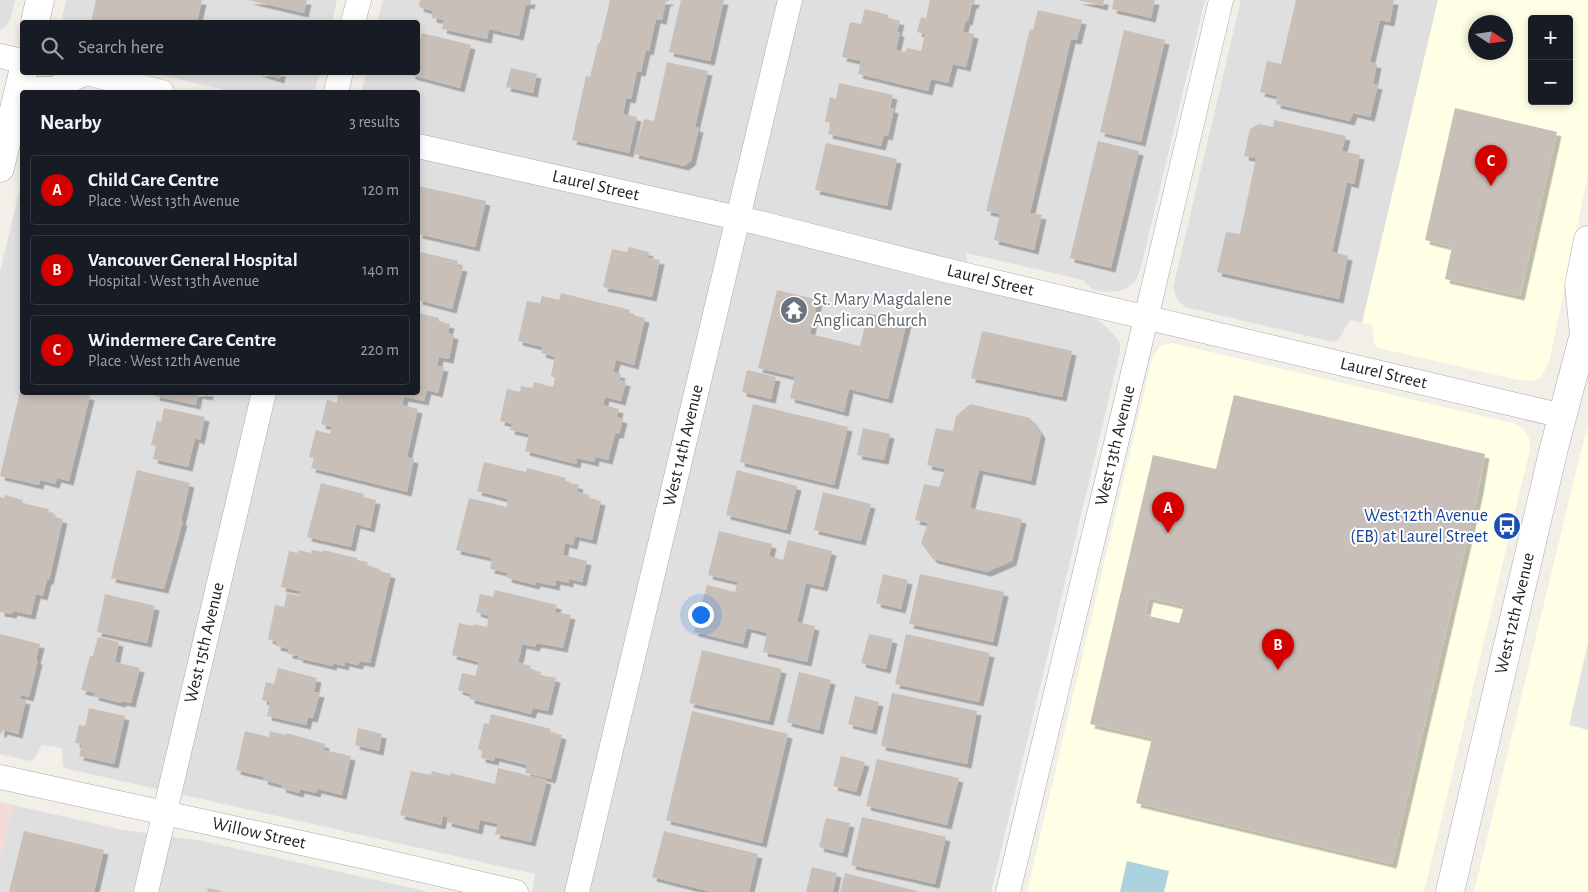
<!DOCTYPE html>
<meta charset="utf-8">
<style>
body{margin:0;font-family:"Alegreya Sans",sans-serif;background:#242831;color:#f1f3f6}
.controls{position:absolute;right:15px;top:15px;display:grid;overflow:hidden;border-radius:5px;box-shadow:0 2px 8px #0003}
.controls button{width:45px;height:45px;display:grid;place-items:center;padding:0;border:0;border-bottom:1px solid #363941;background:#171b24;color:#f1f3f6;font:25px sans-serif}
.compass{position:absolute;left:1468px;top:15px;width:45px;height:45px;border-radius:50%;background:#171b24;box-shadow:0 2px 8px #0003;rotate:102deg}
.you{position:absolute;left:700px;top:614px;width:18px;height:18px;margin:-12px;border:4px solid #fff;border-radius:50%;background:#1a73e8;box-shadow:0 0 0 8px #1a73e833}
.badge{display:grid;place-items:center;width:32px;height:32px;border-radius:50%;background:#d40000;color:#fff;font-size:16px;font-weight:700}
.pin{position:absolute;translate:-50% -41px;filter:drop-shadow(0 1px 2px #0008)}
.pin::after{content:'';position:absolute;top:26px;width:18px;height:15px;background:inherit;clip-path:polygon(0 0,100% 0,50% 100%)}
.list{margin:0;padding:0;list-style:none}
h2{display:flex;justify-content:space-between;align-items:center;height:65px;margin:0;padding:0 20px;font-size:21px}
h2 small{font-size:16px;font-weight:400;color:#9ea1a6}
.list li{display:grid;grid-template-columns:32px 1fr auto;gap:15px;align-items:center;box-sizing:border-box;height:70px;margin:0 10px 10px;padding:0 10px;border:1px solid #363941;border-radius:5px}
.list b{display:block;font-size:19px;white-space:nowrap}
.list p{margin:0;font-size:16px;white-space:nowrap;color:#9ea1a6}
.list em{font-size:16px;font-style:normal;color:#9ea1a6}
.icon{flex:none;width:28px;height:28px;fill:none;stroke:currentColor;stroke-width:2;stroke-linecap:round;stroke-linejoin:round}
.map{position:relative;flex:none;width:1588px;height:892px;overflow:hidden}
.search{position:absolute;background:#171b24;box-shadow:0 2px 8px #0003;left:20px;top:20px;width:400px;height:55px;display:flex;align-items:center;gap:12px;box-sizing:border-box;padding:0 18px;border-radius:5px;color:#9ea1a6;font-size:19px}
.panel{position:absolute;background:#171b24;box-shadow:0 2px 8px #0003;left:20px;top:90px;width:400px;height:305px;border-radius:5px}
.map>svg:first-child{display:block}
.residential{fill:#e0dfdf}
.commercial{fill:#f2dad9}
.education{fill:#ffffe5;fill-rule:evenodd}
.parking{fill:#e2e2e2}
.water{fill:#aad3df}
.building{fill:#c7bfb8;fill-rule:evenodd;filter:url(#shadow)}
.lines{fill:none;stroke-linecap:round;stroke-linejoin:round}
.minor-casing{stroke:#a9a9a9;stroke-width:25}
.tertiary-casing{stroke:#a9a9a9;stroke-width:29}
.minor{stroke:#fff;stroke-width:24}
.tertiary{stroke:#fff;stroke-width:28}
.labels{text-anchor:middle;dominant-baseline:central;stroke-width:4;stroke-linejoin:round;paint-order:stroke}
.street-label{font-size:18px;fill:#222;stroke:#fff}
.worship-label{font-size:18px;fill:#5b616d;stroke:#fff;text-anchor:start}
.transit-label{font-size:18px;fill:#164399;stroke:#fff;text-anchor:end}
</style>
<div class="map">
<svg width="1588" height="892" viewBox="0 0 1588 892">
<defs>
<filter id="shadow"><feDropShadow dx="4.5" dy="4.5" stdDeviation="0" flood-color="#0004"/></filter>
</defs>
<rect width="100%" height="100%" fill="#f2efe9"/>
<path class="residential" d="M 0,0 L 15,0 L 11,17 L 7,25 L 0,31 Z
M 66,0 L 337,0 L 332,22 L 63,22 L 63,14 Z
M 383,0 L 1205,0 L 1140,271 L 1136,280 L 1127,288 L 1119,291 L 1109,292 L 1093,290 L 1083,280 L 966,253 L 971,286 L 1083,313 L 1101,322 L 1117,338 L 1120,343 L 1120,352 L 991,892 L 532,892 L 535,874 L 68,769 L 63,766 L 62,748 L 42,745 L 34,759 L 29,761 L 0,754 L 0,272 L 22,180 L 22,392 L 418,392 L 418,92 L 361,92 L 366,73 L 418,72 L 418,22 L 377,22 Z
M 1241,0 L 1438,0 L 1362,323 L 1350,320 L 1338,340 L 1334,342 L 1185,307 L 1178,301 L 1173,288 Z
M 152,73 L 320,73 L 314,92 L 234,92 Z
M 13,805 L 123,830 L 203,841 L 429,892 L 0,892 L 0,859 Z"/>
<path class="commercial" d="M 0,802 L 13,805 L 0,859 Z"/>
<path class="education" d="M 1438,0 L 1588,0 L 1588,174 L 1550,359 L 1542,376 L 1535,381 L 1519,380 L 1378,348 L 1374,344 L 1372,325 L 1362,323 ZM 1532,19 L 1569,19 L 1569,101 L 1532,101 ZM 1476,22 L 1506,22 L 1506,52 L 1476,52 Z
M 1172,343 L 1516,424 L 1523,429 L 1529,438 L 1530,449 L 1424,892 L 1027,892 L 1152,359 L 1160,346 Z
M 1588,426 L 1588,892 L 1474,892 L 1580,455 Z"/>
<path class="parking" d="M 1588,643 L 1588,730 L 1569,725 Z"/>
<path class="water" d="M 1127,861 L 1169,871 L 1164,892 L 1120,892 Z"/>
<path class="building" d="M 96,0 L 202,0 L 197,22 L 91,22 Z
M 248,0 L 307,0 L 304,13 Z
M 420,0 L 531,0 L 530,5 L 526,4 L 519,36 L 489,29 L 487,39 L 442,29 L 444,20 L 432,18 L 433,11 L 419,7 Z
M 610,0 L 669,0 L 668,2 L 666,1 L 662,20 L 656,19 L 649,51 L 646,50 L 641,72 L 637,71 L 631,99 L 626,98 L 623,114 L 637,117 L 629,153 L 572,140 L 586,76 L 590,77 L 598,43 L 600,43 Z
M 681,0 L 724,0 L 710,61 L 669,52 Z
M 930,0 L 975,0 L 974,4 L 972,4 L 968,21 L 966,20 L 963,32 L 974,34 L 966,67 L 953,64 L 948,83 L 931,79 L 928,91 L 858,74 L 861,61 L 842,57 L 850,22 L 861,24 L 865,9 L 889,15 L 888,18 L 900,21 L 897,32 L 900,32 L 896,50 L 905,52 L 907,48 L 921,51 L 925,34 L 917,32 L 921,17 L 926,18 Z
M 1078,0 L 1104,0 L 1103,6 Z
M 1114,0 L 1155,0 L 1151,18 L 1112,9 Z
M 1296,0 L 1394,0 L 1390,22 L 1380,20 L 1370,62 L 1377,64 L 1373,84 L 1378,85 L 1370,117 L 1353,113 L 1350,121 L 1276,104 L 1277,96 L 1260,92 L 1267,61 L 1281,64 Z
M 1038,10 L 1082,20 L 1077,40 L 1071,39 L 1030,213 L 1042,215 L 1034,250 L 994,240 L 1000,214 L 986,211 L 1030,29 L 1033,30 Z
M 1124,30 L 1165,40 L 1141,142 L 1100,132 Z
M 422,33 L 471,45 L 460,88 L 411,75 L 411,72 L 418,72 L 418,49 Z
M 667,62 L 708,71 L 695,127 L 699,128 L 691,161 L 684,166 L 634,154 L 644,119 L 654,121 Z
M 511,68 L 537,74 L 533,93 L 506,87 Z
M 257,72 L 281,72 L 280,79 Z
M 839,83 L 893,95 L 890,108 L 894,109 L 888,136 L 884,135 L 881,146 L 828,134 L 831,123 L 825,122 L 830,97 L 836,99 Z
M 1455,108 L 1557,132 L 1520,296 L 1445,279 L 1452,247 L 1425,240 Z
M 1274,120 L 1346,136 L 1342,151 L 1360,155 L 1354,184 L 1347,182 L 1332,252 L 1348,256 L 1339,299 L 1217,272 L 1226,232 L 1240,234 L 1256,158 L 1244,156 L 1250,129 L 1259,124 L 1273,127 Z
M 1098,141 L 1139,151 L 1111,268 L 1070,258 Z
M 826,143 L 897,159 L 887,206 L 815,190 Z
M 418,186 L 486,201 L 475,247 L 418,234 Z
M 629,247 L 649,252 L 648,258 L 660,260 L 652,297 L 603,287 L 612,249 L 627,252 Z
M 421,252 L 458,261 L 457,266 L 463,267 L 452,309 L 418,300 L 418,258 L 419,259 Z
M 777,290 L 818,300 L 810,334 L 860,346 L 868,313 L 907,322 L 888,399 L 849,389 L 844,412 L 790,398 L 795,377 L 758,368 Z
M 561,293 L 630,310 L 629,314 L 645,318 L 634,365 L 616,360 L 613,372 L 621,374 L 619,380 L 626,382 L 621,401 L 605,397 L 603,405 L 619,409 L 617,417 L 623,419 L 619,434 L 615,434 L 608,460 L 595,457 L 594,462 L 577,458 L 576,464 L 525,451 L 529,434 L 510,430 L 512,424 L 500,421 L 507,389 L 520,392 L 521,386 L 533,388 L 534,382 L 553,387 L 555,378 L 551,376 L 555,357 L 541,353 L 543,347 L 518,341 L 527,301 L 540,303 L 542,296 L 559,300 Z
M 418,313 L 439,318 L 439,322 L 450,324 L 448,333 L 454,335 L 449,359 L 439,357 L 437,366 L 444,367 L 438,393 L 427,390 L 424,401 L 404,397 L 402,405 L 418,409 L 407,457 L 414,459 L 407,492 L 311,468 L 314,458 L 309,457 L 316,430 L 330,434 L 332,427 L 321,424 L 327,400 L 337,403 L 339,392 L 360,392 L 367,394 L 368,392 L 418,392 Z
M 982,331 L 1072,351 L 1062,397 L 971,378 Z
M 747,370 L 776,377 L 771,399 L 742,392 Z
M 22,383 L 22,392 L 77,392 L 90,396 L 69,481 L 57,478 L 55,484 L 40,480 L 39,485 L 0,476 Z
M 156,392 L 209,392 L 208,396 L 198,394 L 196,405 L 155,396 Z
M 1234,395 L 1485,454 L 1478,494 L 1392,864 L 1136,803 L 1152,738 L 1090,724 L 1153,455 L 1216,469 ZM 1149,598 L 1184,606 L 1179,623 L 1145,615 Z
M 753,404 L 848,427 L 834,485 L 740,462 Z
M 970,404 L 1030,418 L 1041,434 L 1031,481 L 979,470 L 970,508 L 1022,519 L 1012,561 L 987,572 L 933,559 L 921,543 L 928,523 L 915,520 L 924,484 L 939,487 L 945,469 L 927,465 L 936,428 L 953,431 L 956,416 Z
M 164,408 L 205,417 L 200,440 L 195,438 L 188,467 L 153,459 L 156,446 L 151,445 L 157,421 L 161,422 Z
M 863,428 L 890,434 L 884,460 L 857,455 Z
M 484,462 L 526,472 L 527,468 L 566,478 L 565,482 L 579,485 L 577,492 L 590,495 L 589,498 L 601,501 L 592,540 L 575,536 L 573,545 L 565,543 L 563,555 L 587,561 L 582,582 L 569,579 L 569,583 L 556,580 L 555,586 L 536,582 L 535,585 L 507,578 L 508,573 L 490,569 L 492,558 L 456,550 L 469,498 L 507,507 L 508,499 L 477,491 Z
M 137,470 L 190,483 L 181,521 L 183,521 L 164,589 L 111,578 Z
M 737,470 L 797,486 L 786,530 L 726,515 Z
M 321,483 L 364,494 L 363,497 L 376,500 L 370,528 L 356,524 L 351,547 L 307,537 Z
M 823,492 L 871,504 L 861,541 L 814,530 Z
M 5,495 L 23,500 L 22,503 L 49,509 L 48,513 L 56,515 L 55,517 L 63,519 L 49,580 L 47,580 L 43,596 L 36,594 L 31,615 L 13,611 L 12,614 L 0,612 L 0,497 L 4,498 Z
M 719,531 L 772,544 L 769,556 L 783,560 L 788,540 L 832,551 L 823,587 L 806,583 L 797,622 L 815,626 L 807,662 L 763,652 L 767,633 L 747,628 L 743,644 L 694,632 L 707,585 L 735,592 L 738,582 L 708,575 Z
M 298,550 L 311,553 L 312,550 L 323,552 L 323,550 L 357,558 L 357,560 L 368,562 L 367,566 L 380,569 L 380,571 L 391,574 L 370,663 L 360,661 L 358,665 L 345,662 L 344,666 L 333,663 L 332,666 L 298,658 L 299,656 L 288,654 L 289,649 L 276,646 L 277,642 L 268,639 L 275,605 L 284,607 L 287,593 L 299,596 L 300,591 L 281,587 L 289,551 L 298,553 Z
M 883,574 L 908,580 L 901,609 L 876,603 Z
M 920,574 L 1004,592 L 993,642 L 909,624 Z
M 495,590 L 557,605 L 555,612 L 571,615 L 563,648 L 537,643 L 535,647 L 522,644 L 520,655 L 518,662 L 531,666 L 530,670 L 541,672 L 540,675 L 556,678 L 548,711 L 533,708 L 531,714 L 470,699 L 471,694 L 458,690 L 462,673 L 475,676 L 479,662 L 452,655 L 459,623 L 473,626 L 473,624 L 487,627 L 489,616 L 476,612 L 480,594 L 493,597 Z
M 105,594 L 155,606 L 147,643 L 97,632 Z
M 0,634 L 40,644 L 36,660 L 38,660 L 29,697 L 21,695 L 21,699 L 26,700 L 18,734 L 3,730 L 2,733 L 0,733 Z
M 869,634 L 893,639 L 886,669 L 861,663 Z
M 906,634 L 990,653 L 979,702 L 895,684 Z
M 98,637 L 119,642 L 115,662 L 140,668 L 131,703 L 122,701 L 121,703 L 94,696 L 95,693 L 81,690 L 90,656 L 93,656 Z
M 702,650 L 782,669 L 769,721 L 689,703 Z
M 278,668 L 317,678 L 314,692 L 320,693 L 313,718 L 308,717 L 306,725 L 267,716 L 270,702 L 262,700 L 266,682 L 274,684 Z
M 799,672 L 831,680 L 819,730 L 787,722 Z
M 892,693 L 977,711 L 967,764 L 881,746 Z
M 855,696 L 879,702 L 872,730 L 848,724 Z
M 89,708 L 125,716 L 114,764 L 79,756 L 82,744 L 75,743 L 79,725 L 85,726 Z
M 692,711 L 788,734 L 762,843 L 666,820 Z
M 491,714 L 551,729 L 550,732 L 562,735 L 551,779 L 525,773 L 527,765 L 495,757 L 494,761 L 481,758 L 482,751 L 478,749 L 484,723 L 489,724 Z
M 358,728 L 382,734 L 379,751 L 355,745 Z
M 245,731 L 269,737 L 270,731 L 286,735 L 287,733 L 325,744 L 324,750 L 351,756 L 342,795 L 317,789 L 316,793 L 300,789 L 299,793 L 281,788 L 282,785 L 263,780 L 264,777 L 236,770 Z
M 841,756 L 865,762 L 856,792 L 833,786 Z
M 877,759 L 959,778 L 947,825 L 866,806 Z
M 498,768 L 547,780 L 531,842 L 495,834 L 498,824 L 480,820 L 478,830 L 447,822 L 448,817 L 443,816 L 441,825 L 400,815 L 411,771 L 431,775 L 432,771 L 450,776 L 450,773 L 495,784 Z
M 862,817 L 946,837 L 935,884 L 851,865 Z
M 826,818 L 850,823 L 843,853 L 819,847 Z
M 24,831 L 104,850 L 94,892 L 9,892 Z
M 664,831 L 758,854 L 749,892 L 712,892 L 652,877 Z
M 812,867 L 837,873 L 833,892 L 806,892 Z
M 845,873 L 917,891 L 917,892 L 840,892 Z
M 208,888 L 221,891 L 221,892 L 207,892 Z"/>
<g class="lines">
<g class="minor-casing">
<g id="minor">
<path d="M 353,22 L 359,0"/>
<path d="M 0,56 L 22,61"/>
<path d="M 83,72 L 162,92"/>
<path d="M 19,89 L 53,89 L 84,74"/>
<path d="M 336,92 L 341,72"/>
<path id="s1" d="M 418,146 L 760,223 L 945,270 L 1563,416"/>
<path id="s2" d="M 0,777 L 370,858 L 516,892"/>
<path id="s3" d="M 146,892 L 264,392"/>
<path id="s4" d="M 577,892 L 790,0"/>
<path id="s5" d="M 1008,892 L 1140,344 L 1221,0"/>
</g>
</g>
<g class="tertiary-casing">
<g id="tertiary">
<path d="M 35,22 L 40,0"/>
<path d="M 0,168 L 23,72"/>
<path id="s6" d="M 1450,892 L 1554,448 L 1584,334 L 1579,285 L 1588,240"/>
</g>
</g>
<use href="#minor" class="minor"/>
<use href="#tertiary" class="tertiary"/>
</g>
<defs>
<g id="temple-disc" transform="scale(1.4375)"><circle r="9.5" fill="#6b7280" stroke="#fff"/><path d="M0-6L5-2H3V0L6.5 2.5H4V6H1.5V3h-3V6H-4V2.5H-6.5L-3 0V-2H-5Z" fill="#fff"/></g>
<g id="bus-disc" transform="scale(1.4375)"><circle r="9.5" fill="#1a4fb4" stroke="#fff"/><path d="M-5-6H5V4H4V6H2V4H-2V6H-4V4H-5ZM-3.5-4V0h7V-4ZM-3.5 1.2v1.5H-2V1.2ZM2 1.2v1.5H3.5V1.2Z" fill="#fff"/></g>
</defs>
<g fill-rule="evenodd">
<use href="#temple-disc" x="794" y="310"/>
<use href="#bus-disc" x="1507" y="526"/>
</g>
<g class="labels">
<g class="street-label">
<text stroke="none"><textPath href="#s1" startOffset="182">Laurel Street</textPath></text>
<text stroke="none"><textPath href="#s1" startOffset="588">Laurel Street</textPath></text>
<text stroke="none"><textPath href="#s1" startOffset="992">Laurel Street</textPath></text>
<text stroke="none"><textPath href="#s4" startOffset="459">West 14th Avenue</textPath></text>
<text stroke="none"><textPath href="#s5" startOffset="459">West 13th Avenue</textPath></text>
<text stroke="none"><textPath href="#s6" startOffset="286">West 12th Avenue</textPath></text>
<text stroke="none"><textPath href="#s3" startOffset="256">West 15th Avenue</textPath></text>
<text stroke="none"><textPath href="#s2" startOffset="265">Willow Street</textPath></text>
</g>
<g class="worship-label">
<text x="813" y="300">St. Mary Magdalene<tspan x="813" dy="21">Anglican Church</tspan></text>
</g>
<g class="transit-label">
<text x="1488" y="516">West 12th Avenue<tspan x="1488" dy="21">(EB) at Laurel Street</tspan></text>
</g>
</g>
</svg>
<div class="controls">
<button>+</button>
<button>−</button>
</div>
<svg class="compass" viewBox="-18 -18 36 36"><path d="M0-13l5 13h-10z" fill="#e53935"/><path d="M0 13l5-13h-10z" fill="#9ea1a6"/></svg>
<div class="you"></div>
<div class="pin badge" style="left:1168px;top:533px">A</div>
<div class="pin badge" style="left:1278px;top:670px">B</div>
<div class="pin badge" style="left:1491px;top:186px">C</div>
<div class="search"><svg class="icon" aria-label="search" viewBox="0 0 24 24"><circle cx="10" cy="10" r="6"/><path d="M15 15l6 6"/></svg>Search here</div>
<section class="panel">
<h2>Nearby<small>3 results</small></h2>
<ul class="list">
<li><span class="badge">A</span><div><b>Child Care Centre</b><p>Place · West 13th Avenue</p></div><em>120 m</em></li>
<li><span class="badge">B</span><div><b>Vancouver General Hospital</b><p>Hospital · West 13th Avenue</p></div><em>140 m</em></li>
<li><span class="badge">C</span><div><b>Windermere Care Centre</b><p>Place · West 12th Avenue</p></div><em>220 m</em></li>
</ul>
</section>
</div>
